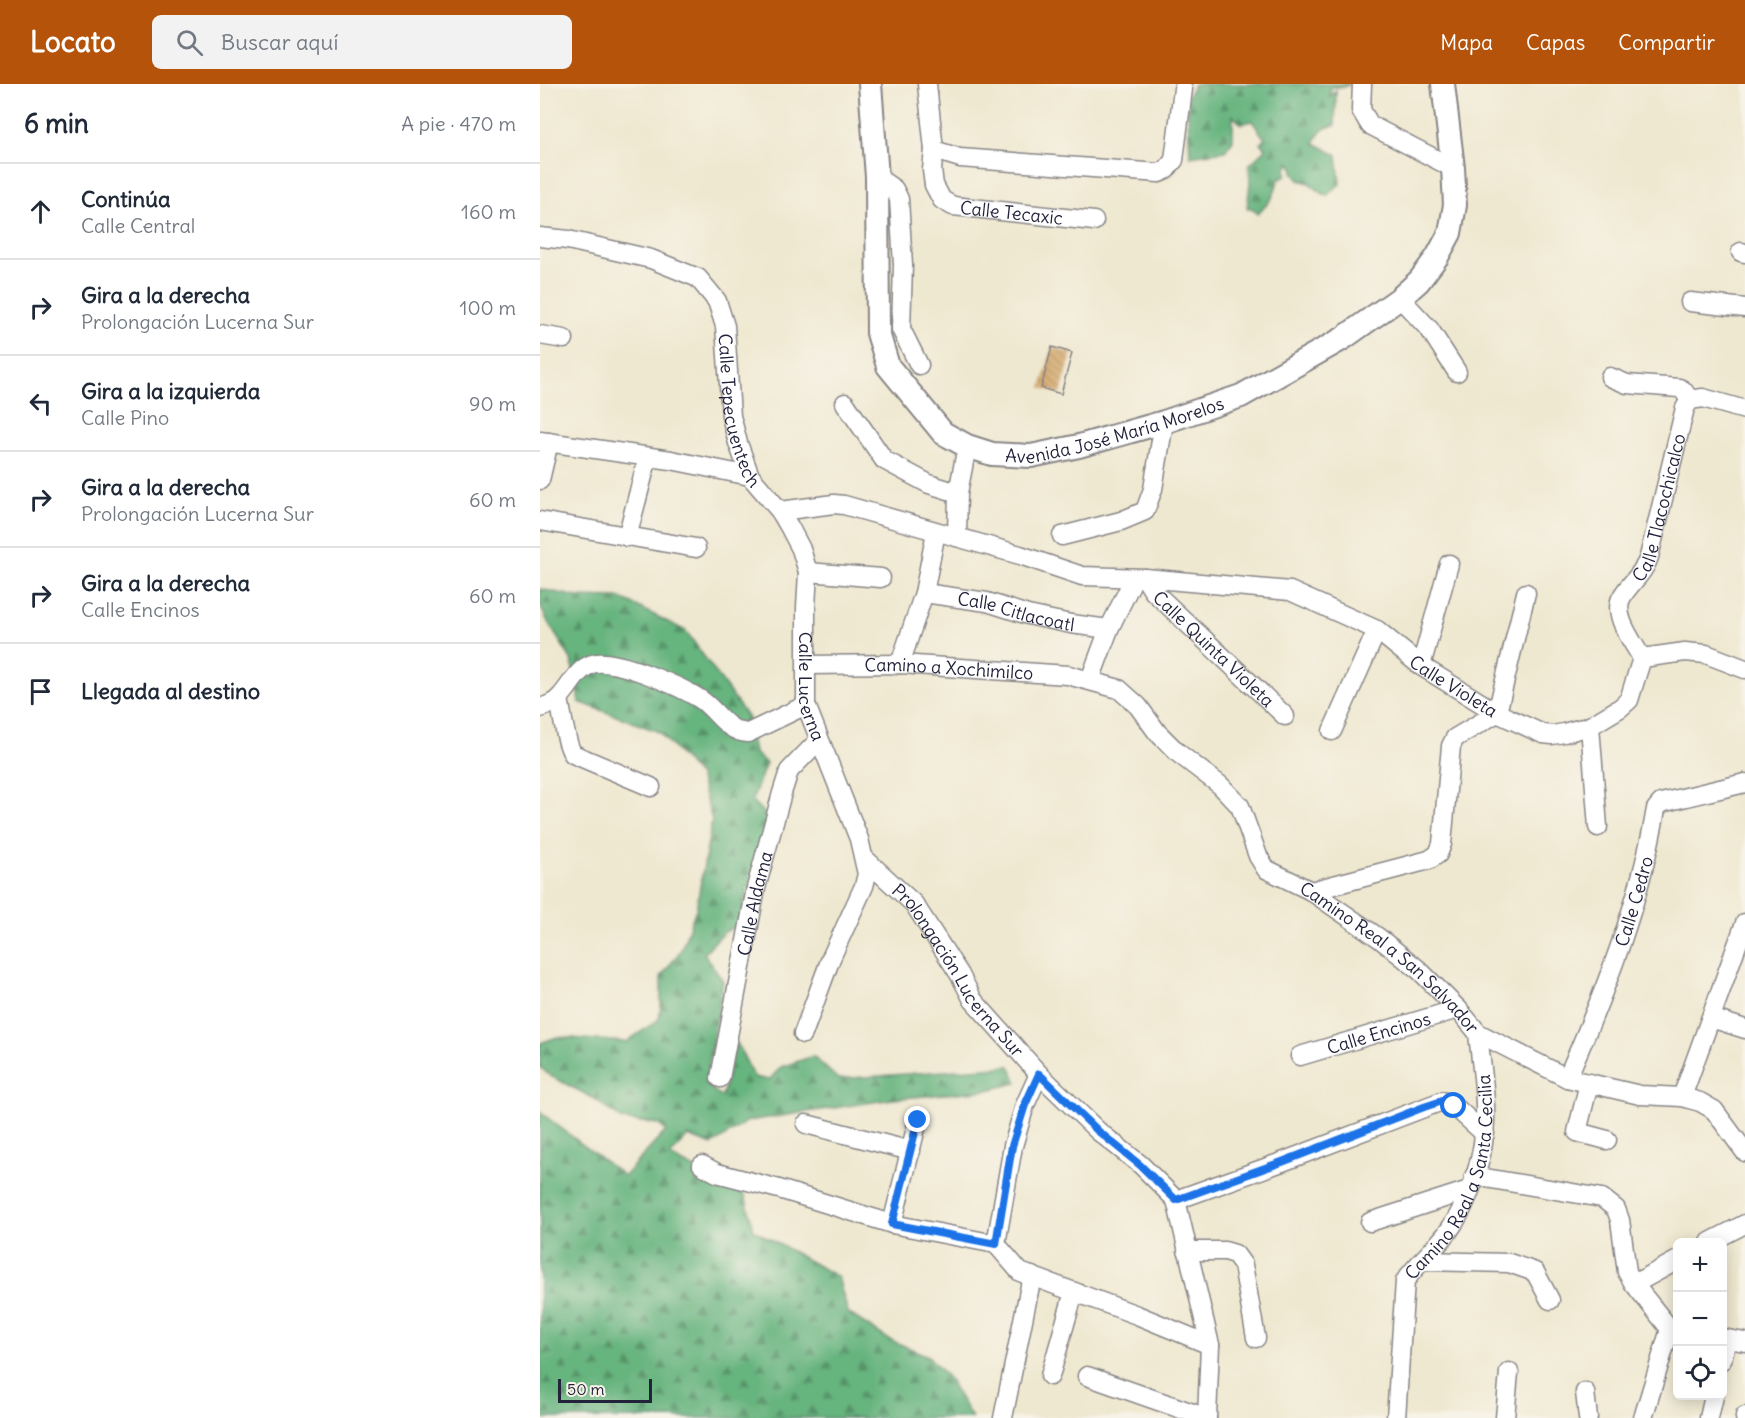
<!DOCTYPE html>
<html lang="es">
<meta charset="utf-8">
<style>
body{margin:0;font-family:Delius,sans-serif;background:#f2f2f3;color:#1f2937}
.controls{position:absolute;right:18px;bottom:18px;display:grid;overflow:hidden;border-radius:9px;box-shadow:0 3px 15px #0003}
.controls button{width:54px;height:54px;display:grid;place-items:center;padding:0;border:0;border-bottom:2px solid #e0e1e3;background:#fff;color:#1f2937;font:30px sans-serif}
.scale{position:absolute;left:18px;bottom:15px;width:94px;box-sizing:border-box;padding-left:6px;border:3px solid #22223b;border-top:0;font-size:16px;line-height:21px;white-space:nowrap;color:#22223b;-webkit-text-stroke:4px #f7f3e8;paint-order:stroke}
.stop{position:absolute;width:18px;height:18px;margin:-14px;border:4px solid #1a73e8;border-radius:50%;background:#fff}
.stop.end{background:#1a73e8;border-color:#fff;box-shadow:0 2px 6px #0008}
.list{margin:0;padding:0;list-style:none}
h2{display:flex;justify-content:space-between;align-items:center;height:78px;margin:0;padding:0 24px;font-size:26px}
h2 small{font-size:20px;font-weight:400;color:#747a83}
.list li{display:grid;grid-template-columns:39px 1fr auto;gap:18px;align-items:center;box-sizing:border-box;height:96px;padding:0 24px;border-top:2px solid #e0e1e3}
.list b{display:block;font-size:22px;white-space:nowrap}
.list p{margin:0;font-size:20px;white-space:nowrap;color:#747a83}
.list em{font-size:20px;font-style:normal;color:#747a83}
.icon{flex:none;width:33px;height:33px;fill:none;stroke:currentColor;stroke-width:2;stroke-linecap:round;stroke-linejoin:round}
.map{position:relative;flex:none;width:1205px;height:1334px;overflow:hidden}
header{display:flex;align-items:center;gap:36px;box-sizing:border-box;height:84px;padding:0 30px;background:#b45309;color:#fff}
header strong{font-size:28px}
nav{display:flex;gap:33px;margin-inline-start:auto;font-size:21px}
.search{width:420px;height:54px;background:#f2f2f3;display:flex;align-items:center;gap:15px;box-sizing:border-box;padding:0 21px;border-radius:9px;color:#747a83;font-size:22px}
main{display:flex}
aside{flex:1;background:#fff}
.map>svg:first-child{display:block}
.forest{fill:url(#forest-firs);stroke:#446b5c;stroke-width:1.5}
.building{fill:url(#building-back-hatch)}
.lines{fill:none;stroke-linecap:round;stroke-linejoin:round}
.minor-casing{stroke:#888586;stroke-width:21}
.major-casing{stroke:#888586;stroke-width:26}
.minor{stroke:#fff;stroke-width:18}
.major{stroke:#fff;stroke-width:22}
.route{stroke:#1a73e8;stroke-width:8}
.labels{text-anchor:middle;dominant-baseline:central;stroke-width:4.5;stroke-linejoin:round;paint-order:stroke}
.street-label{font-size:18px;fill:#22223b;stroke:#f7f3e8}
</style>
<header>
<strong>Locato</strong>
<div class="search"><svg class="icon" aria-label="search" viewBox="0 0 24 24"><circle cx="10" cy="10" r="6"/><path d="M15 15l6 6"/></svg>Buscar aquí</div>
<nav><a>Mapa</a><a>Capas</a><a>Compartir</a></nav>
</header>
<main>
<aside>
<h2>6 min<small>A pie · 470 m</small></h2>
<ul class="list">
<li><svg class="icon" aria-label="ahead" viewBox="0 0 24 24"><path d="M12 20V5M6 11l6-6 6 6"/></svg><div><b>Continúa</b><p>Calle Central</p></div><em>160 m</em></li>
<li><svg class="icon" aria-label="right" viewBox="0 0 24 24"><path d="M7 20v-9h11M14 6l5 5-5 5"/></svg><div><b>Gira a la derecha</b><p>Prolongación Lucerna Sur</p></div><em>100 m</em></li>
<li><svg class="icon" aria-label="left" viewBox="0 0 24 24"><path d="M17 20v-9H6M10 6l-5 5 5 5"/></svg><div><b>Gira a la izquierda</b><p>Calle Pino</p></div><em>90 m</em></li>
<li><svg class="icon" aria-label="right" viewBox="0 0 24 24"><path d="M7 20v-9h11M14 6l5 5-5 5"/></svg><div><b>Gira a la derecha</b><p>Prolongación Lucerna Sur</p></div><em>60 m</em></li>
<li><svg class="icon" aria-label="right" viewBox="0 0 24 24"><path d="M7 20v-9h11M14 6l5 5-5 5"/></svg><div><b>Gira a la derecha</b><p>Calle Encinos</p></div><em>60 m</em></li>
<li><svg class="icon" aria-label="arrive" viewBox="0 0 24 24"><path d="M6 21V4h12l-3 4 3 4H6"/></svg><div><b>Llegada al destino</b></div></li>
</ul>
</aside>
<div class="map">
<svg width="1205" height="1334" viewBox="0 0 1205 1334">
<defs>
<pattern id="forest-firs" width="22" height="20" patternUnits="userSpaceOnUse" patternTransform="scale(1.5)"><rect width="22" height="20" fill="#66b47e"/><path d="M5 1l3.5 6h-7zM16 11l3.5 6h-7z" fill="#549268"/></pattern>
<pattern id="building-back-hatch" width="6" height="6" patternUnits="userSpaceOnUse" patternTransform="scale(1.5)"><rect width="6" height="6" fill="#d7ae77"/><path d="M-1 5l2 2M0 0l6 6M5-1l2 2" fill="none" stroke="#b89568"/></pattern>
</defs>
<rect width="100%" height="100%" fill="#f7f3e8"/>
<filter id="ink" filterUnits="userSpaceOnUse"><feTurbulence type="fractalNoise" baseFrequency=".0167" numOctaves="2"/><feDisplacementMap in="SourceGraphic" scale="12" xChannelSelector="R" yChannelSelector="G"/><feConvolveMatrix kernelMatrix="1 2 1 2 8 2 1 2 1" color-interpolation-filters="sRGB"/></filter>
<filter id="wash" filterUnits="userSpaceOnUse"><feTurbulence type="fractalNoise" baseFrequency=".008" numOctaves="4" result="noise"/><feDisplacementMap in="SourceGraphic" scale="24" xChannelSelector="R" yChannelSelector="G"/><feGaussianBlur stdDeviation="1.35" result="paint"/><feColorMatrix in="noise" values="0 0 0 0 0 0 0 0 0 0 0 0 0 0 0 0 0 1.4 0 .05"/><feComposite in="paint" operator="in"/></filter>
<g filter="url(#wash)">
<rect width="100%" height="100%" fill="#efe8d0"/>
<path class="forest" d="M 654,0 L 811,0 L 804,3 L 791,3 L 790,13 L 796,6 L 795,42 C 783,42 779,49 774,59 L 797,71 L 800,100 L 786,112 L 769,99 L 759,96 L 753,89 L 753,83 L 749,79 L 746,85 L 746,92 L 738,96 C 733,116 731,116 718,130 L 712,124 L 707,124 L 710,99 L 709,81 L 726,65 L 720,59 L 725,55 L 712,37 L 701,40 L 693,32 L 693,56 L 685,67 L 650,72 L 647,14 Z
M 0,505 L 38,513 L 81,514 L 146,547 L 208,634 L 214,669 L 226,679 L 212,717 L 229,734 L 198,841 L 183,849 L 164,869 L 183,897 L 166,1000 L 182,1013 L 196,957 L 214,993 L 229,996 L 241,983 L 273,972 L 298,995 L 470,982 L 477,999 L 448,1006 L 353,1015 L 208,1037 L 172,1061 L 148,1052 L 130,1072 L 205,1111 L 214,1146 L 298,1193 L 308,1229 L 348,1255 L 388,1272 L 408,1294 L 432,1334 L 0,1334 L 0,1028 L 84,1092 L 126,1047 L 118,1040 L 83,1036 L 53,1014 L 10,992 L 0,983 L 0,959 L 17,953 L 86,958 L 119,935 L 121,921 L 121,893 L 141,866 L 156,825 L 172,736 L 159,692 L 119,648 L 39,618 L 31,575 L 10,542 L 0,522 Z"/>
<g id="blocks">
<path class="building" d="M 512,263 L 532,269 L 521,310 L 501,304 Z"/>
</g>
</g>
<g filter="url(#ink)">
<use href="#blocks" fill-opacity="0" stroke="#888586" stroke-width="1.5"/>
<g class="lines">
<g class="minor-casing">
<g id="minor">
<path id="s1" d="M 387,0 L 394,66 L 392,86 L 394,101 L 402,116 L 413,122 L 554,137"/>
<path d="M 822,0 L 821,26 L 830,41 L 913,84"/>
<path d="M 394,66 L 420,74 L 619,89 L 626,86 L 634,76 L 643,5"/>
<path d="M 337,93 L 354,105 L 359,115 L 363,181 L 361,245 L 379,281"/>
<path id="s2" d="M 0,153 L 28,156 L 111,175 L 158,194 L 177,217 L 185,242 L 191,332 L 198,359 L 210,392 L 240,427 L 250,444 L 261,465 L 268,488 L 266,523 L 266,621 L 319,755 L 327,790 L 324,802 L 291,874 L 263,950"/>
<path d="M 1201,168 L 1205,169"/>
<path d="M 860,214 L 890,246 L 917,288"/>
<path d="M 1150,218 L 1205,224"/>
<path d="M 0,251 L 24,255"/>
<path d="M 1070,293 L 1087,300 L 1139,304 L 1143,306 L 1150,316"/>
<path d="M 305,319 L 344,376 L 389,400 L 418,409"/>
<path d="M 0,357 L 131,376 L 210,392"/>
<path d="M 0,396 L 9,358"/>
<path id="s3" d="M 240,427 L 294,420 L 304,421 L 480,471 L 542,492 L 605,494 L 750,507 L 837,546 L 881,582 L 957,629 L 1003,650 L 1012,651 L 1024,649 L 1050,642 L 1080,624 L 1089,616 L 1102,574 L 1145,568 L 1166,570 L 1205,585"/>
<path d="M 0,437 L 156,464"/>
<path d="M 522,452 L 581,437 L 605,427 L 613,405 L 624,338"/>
<path d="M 87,453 L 108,373"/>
<path d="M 417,453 L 418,409 L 427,362"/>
<path d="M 268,488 L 341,494"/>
<path id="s4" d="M 605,494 L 613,507 L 745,632"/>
<path id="s5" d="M 384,509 L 447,518 L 488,531 L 531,540 L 569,545"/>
<path id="s6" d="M 1102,574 C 1093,558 1070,529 1083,511 C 1092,497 1104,489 1109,473 L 1145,324 L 1150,316 L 1163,314 L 1205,326"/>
<path d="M 360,580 L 384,509 L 396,448"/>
<path id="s7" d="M 267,581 L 360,580 L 528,591 L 579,605 L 598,622 L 617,648 L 638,669 L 680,701 L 700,722 L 718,772 L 726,785 L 771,807 L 839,854 L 879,886 L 918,925 L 938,949 L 1027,994 L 1100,1011 L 1142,1013 L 1160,1018 L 1174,1026 L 1205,1068"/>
<path d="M 881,582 L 909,480"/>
<path d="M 550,596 L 569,545 L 594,494"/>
<path d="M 19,615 C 22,629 26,661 33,670 L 111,703"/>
<path d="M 0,624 C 7,622 15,619 20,613 C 30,603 37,585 52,580 C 72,572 141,603 160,615 C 177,626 186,648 208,649 L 266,621"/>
<path d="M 1050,642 L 1058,743"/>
<path d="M 792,647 L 837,546"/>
<path id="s8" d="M 325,775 L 374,820 L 420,891 L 433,916 L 499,990 L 558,1047 L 601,1081 L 636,1116 L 670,1261 L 667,1334"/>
<path d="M 771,807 L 889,776 L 898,770 L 902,760 L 911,662 L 915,654 L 957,629 L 986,509"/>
<path d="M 1171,934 L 1205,945"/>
<path id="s9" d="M 760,972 L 918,925"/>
<path id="s10" d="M 180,994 L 216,804 L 242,709 L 249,687 L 279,656"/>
<path id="s11" d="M 1027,994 C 1065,908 1100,819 1116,725 L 1121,719 L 1205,699"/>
<path d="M 1049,999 L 1037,1048 L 1067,1056"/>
<path d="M 1142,1013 L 1205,839"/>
<path d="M 266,1040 L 371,1067"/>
<path d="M 162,1081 L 177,1089 L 239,1105 L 352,1140 L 456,1160 L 480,1188 L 597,1231 L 670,1261"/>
<path d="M 934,1092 L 1062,1114 L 1076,1125 L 1080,1136 L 1087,1188 L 1094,1200 L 1130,1245 L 1103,1334"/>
<path d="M 636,1116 L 742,1078 L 902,1017 L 914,1022 L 945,1050"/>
<path d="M 830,1138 L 929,1106"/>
<path d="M 352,1140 L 378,1036"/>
<path d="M 1170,1158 L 1205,1140"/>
<path d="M 456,1160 L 473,1062 L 485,1021 L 499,990"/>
<path d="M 647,1167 L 685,1167 L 695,1170 L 703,1181 L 716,1254"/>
<path d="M 884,1177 L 969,1179 L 995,1188 L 1010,1216"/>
<path d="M 1094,1200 L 1138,1176"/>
<path d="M 1182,1254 L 1205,1258"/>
<path d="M 1182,1276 L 1187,1255"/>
<path d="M 510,1292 L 534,1208"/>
<path d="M 547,1292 L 667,1334"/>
<path d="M 1045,1308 L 1048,1334"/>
<path d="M 463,1334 L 492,1192"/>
<path id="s12" d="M 856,1334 L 865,1197 C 878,1178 897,1164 910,1145 C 927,1121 942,1079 944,1050 C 948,1019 941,981 938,949"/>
<path d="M 965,1334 L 969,1288"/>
<path d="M 1169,1334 L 1174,1312"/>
<path d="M 1205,1334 L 1205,1332"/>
</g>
</g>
<g class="major-casing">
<g id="major">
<path id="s13" d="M 330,0 L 337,93 L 338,249 L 348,282 L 403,349 L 427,362 L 452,370 L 491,372 L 539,362 L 624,338 L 701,312 L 802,255 L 860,214 L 879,197 L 897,173 L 910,149 L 915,121 L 913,84 L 903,0"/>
</g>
</g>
<use href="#minor" class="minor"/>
<use href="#major" class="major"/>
</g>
</g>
<g class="lines" filter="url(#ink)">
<path class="route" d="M 378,1036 L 352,1140 L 456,1160 L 472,1062 L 485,1021 L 499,990 L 558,1047 L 600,1081 L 636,1116 L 742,1078 L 884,1023 L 902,1017 L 914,1022"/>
</g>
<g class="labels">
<g class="street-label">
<text stroke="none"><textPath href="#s1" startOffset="190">Calle Tecaxic</textPath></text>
<text stroke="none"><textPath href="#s2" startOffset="306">Calle Tepecuentech</textPath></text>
<text stroke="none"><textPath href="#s13" startOffset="550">Avenida José María Morelos</textPath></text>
<text stroke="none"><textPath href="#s6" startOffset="166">Calle Tlacochicalco</textPath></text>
<text stroke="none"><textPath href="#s5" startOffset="94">Calle Citlacoatl</textPath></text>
<text stroke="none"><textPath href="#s4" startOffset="99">Calle Quinta Violeta</textPath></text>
<text stroke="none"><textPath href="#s7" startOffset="142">Camino a Xochimilco</textPath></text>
<text stroke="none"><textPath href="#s3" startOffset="712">Calle Violeta</textPath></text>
<text stroke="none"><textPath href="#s2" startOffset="602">Calle Lucerna</textPath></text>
<text stroke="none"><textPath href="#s11" startOffset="189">Calle Cedro</textPath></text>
<text stroke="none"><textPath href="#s10" startOffset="178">Calle Aldama</textPath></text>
<text stroke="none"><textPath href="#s7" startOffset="705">Camino Real a San Salvador</textPath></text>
<text stroke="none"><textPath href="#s8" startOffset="146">Prolongación Lucerna Sur</textPath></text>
<text stroke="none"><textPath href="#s9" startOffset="82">Calle Encinos</textPath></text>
<text stroke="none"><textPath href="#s12" startOffset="255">Camino Real a Santa Cecilia</textPath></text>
</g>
</g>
</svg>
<div class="controls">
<button>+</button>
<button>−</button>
<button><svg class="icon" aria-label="locate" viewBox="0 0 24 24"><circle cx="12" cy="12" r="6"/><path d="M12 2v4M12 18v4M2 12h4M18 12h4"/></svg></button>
</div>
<div class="scale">50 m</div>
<div class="stop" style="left:914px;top:1022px"></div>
<div class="stop end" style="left:378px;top:1036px"></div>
</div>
</main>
